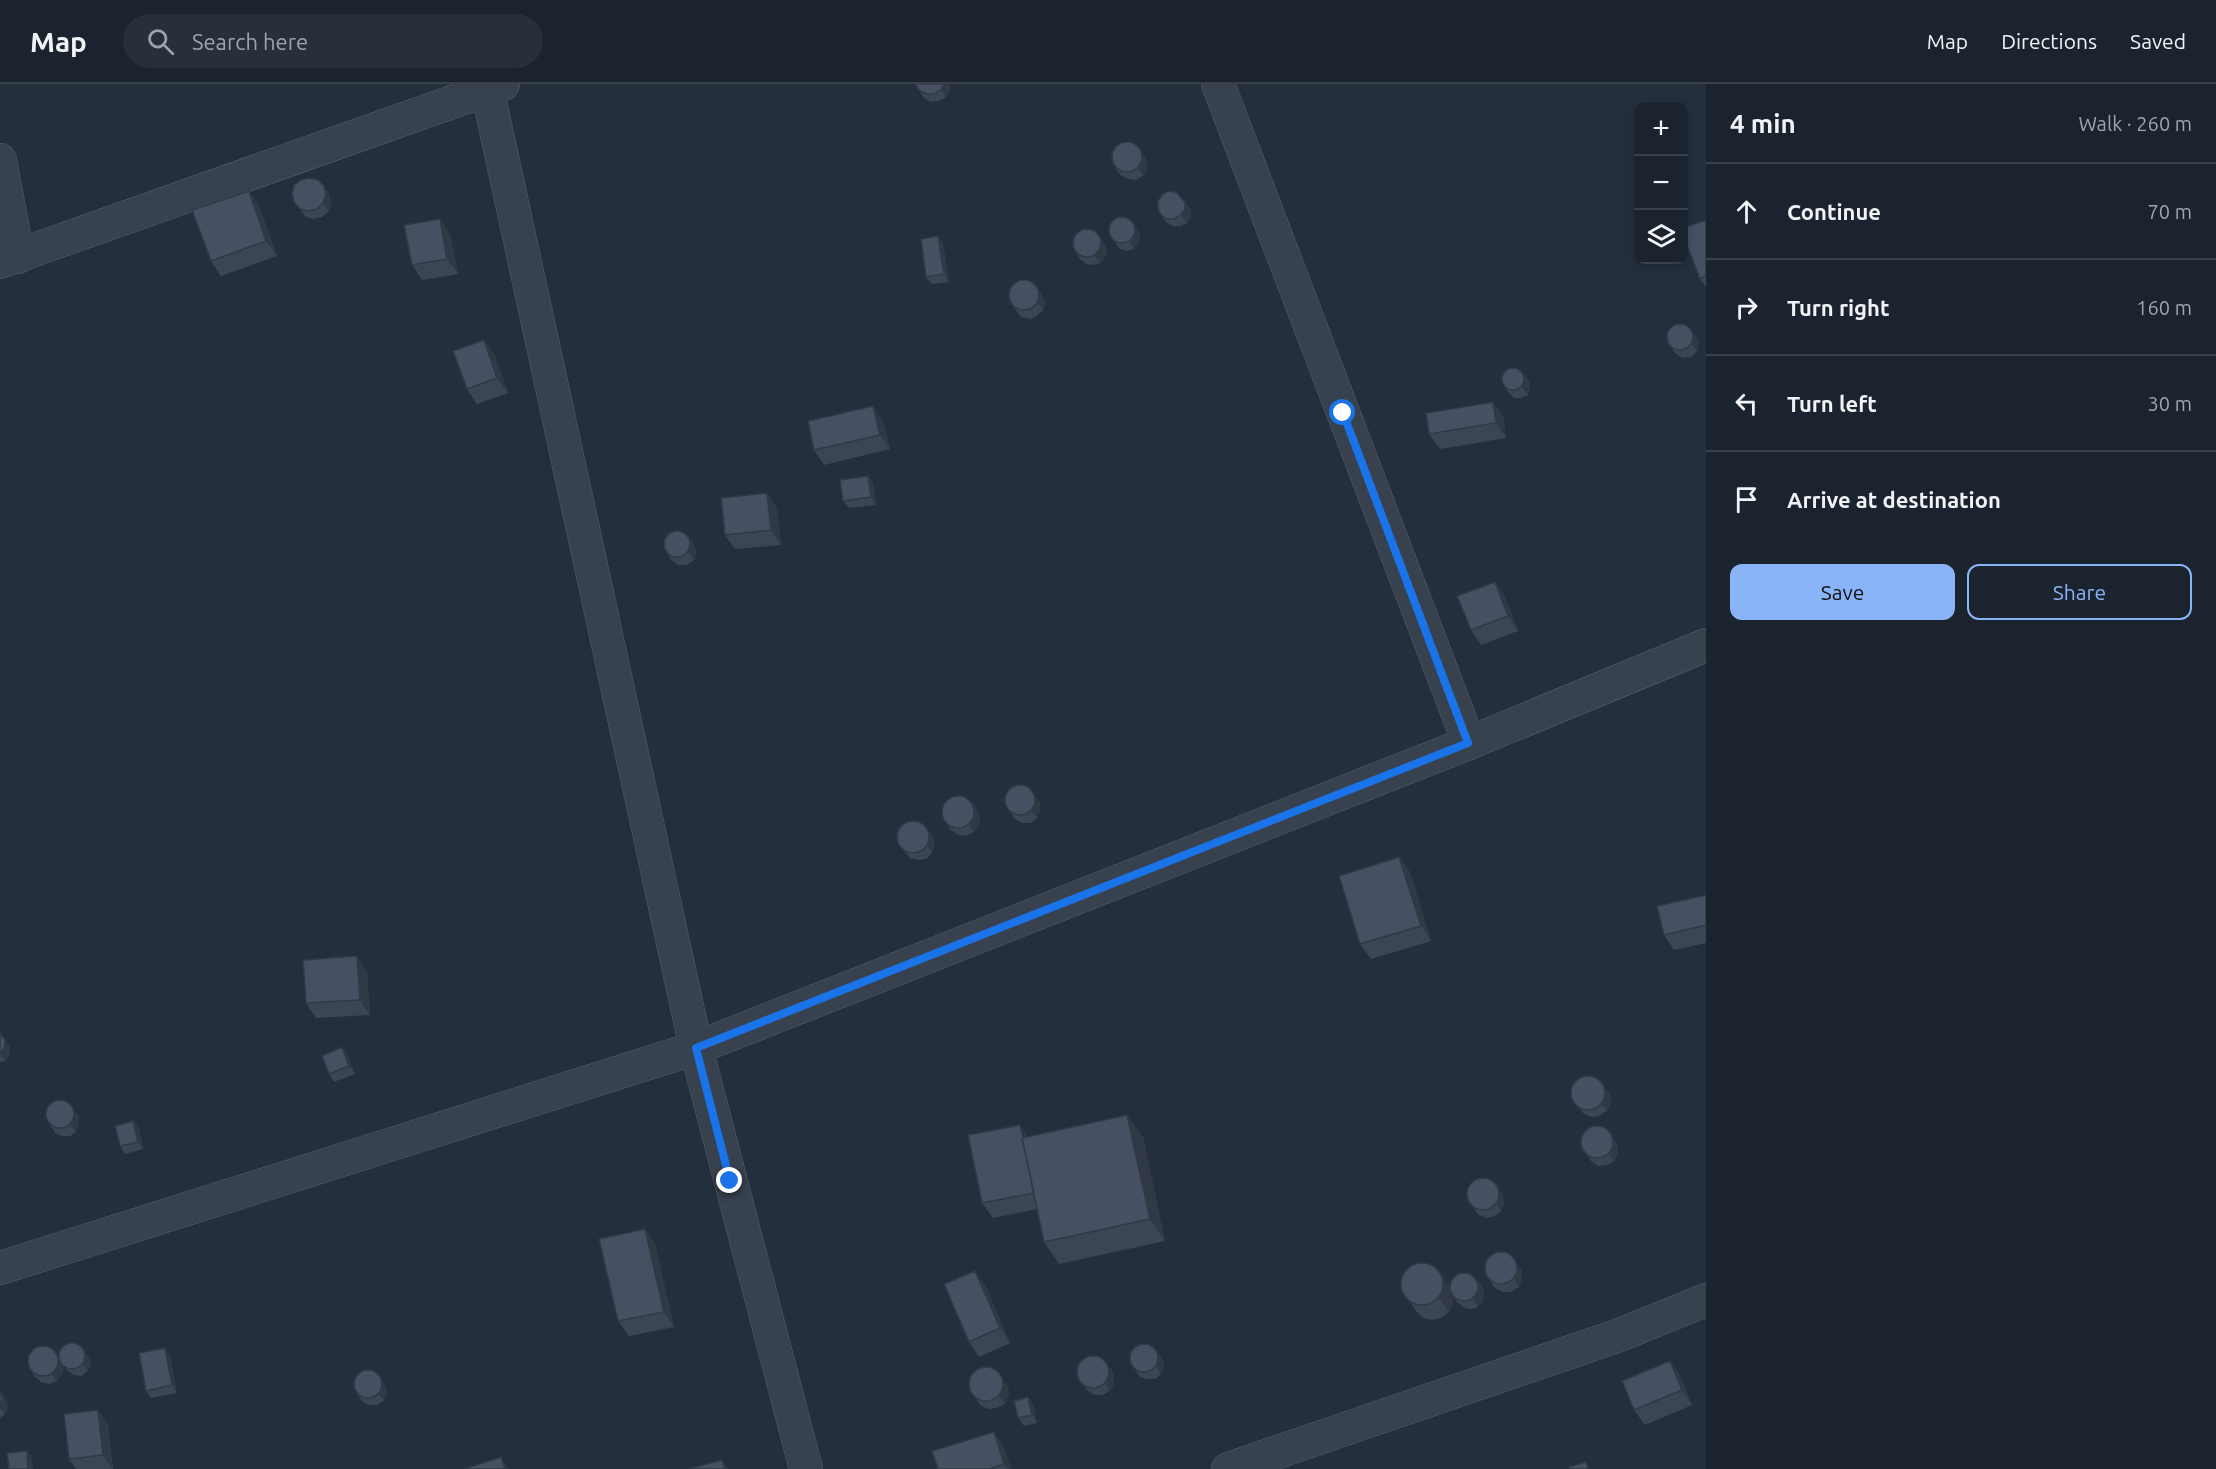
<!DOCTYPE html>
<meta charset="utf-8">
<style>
body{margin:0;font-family:Ubuntu,sans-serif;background:#282f3a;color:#f1f3f6}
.controls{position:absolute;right:18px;top:18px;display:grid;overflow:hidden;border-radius:12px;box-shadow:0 3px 9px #0003}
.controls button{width:54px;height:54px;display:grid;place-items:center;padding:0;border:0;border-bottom:2px solid #39404a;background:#1b232e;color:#f1f3f6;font:30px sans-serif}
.stop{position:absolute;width:18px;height:18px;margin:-14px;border:4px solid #1a73e8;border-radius:50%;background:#fff}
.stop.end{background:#1a73e8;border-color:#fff;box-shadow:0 2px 6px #0008}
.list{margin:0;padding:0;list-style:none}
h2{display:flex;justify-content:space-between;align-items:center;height:78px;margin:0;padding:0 24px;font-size:26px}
h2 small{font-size:20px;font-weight:400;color:#a0a4aa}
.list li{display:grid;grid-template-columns:39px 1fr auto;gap:18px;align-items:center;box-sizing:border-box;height:96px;padding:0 24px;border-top:2px solid #39404a}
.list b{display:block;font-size:22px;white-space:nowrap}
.list em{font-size:20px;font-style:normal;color:#a0a4aa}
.actions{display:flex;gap:12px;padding:18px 24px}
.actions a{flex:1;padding:14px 0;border:2px solid #8ab4f8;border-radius:12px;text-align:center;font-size:21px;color:#8ab4f8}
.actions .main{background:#8ab4f8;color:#111}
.icon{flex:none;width:33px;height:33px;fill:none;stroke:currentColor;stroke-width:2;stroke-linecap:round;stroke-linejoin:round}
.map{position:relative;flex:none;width:1706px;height:1385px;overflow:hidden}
header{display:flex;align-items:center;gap:36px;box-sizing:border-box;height:84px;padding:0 30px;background:#1b232e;border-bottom:2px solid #39404a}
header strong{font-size:28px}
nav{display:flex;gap:33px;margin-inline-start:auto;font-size:21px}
.search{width:420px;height:54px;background:#282f3a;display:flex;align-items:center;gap:15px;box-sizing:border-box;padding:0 21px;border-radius:33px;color:#a0a4aa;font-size:22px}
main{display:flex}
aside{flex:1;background:#1b232e}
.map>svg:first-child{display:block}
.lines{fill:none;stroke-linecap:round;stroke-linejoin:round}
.minor-casing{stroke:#565f6c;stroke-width:34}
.tertiary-casing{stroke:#565f6c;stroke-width:34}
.minor{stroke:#38414e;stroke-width:33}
.tertiary{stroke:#38414e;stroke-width:33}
.wall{fill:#3b4654}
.shaded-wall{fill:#303945}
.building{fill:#455162;stroke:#303945;stroke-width:1.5}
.route{stroke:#1a73e8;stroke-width:8}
</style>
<header>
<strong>Map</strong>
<div class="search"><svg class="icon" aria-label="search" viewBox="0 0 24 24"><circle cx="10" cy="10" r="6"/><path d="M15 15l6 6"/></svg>Search here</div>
<nav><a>Map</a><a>Directions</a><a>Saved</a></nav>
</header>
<main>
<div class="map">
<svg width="1706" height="1385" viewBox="0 0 1706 1385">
<rect width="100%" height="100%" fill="#242f3e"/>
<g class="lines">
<g class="minor-casing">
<path id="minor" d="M 486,0 L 696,964 L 806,1385
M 1218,0 L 1469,659
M 0,76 L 18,173
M 0,178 L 503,0
M 1228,1385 L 1617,1252 L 1706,1216"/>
</g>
<g class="tertiary-casing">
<path id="tertiary" d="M 0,1184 L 696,964 L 1469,659 L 1706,561"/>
</g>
<use href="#minor" class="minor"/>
<use href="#tertiary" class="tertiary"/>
</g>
<path class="wall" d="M 915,0 L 949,0 L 950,6 L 946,13 L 939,17 L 931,18 L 924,14 Z
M 1138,62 L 1147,77 L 1147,85 L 1143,92 L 1136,96 L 1128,95 L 1120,91 L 1115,84 Z
M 324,102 L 329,110 L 331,119 L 329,127 L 322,133 L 314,135 L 306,133 L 294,118 Z
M 259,122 L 277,172 L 221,192 L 211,177 Z
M 1191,125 L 1191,133 L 1187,139 L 1180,142 L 1173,142 L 1166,138 L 1161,131 Z
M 1130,136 L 1140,150 L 1139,158 L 1134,165 L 1126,167 L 1119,164 L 1109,149 Z
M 1706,136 L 1706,203 L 1700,195 Z
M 450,150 L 458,190 L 422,196 L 412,181 Z
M 1099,152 L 1104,159 L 1107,166 L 1105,173 L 1100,179 L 1093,181 L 1086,180 L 1080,175 L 1075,167 Z
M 943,160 L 949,198 L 932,200 L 926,193 Z
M 1037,203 L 1042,211 L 1045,218 L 1043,226 L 1037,232 L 1030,235 L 1021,233 L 1011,220 Z
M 1695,251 L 1699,259 L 1697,267 L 1691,273 L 1683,274 L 1676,270 L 1670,262 Z
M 495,271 L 508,309 L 477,320 L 467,305 Z
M 1524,289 L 1529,297 L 1530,304 L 1528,311 L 1521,314 L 1514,314 L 1509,309 L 1503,301 Z
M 1503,332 L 1506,354 L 1440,365 L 1429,350 Z
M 883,337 L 890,365 L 824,381 L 814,366 Z
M 868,392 L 873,399 L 876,421 L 849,424 L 843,417 Z
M 767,409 L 777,424 L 781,461 L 735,465 L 725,451 Z
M 688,452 L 694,460 L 696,468 L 694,476 L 687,481 L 678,481 L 671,476 L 666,468 Z
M 1495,498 L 1505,513 L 1518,547 L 1481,561 L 1471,546 Z
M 1030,705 L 1040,719 L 1040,727 L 1037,734 L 1030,739 L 1022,739 L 1015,735 L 1005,721 Z
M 971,717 L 976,725 L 980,733 L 979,741 L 974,748 L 966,752 L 958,751 L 951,746 L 946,738 Z
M 928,746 L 933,753 L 934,761 L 932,769 L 926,775 L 918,776 L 910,774 L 899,760 Z
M 1399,773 L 1410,788 L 1431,857 L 1371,875 L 1360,860 Z
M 1706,811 L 1706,859 L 1674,866 L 1664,851 Z
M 367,887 L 370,931 L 316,934 L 306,919 Z
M 0,949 L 10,963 L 10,970 L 5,977 L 0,978 Z
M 342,963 L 347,971 L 355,990 L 334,998 L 329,990 Z
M 1604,1003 L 1610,1010 L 1611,1019 L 1607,1027 L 1599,1032 L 1591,1033 L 1583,1029 L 1572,1015 Z
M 70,1020 L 79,1033 L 79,1041 L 76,1048 L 70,1052 L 62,1052 L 55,1049 L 50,1041 Z
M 133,1037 L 139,1045 L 143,1065 L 125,1070 L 120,1062 Z
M 1028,1052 L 1143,1053 L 1165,1157 L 1059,1180 L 1044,1158 L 1037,1125 L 993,1134 L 982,1119 Z
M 1618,1061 L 1618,1070 L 1614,1077 L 1607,1081 L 1598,1082 L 1591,1077 L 1581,1063 Z
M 1503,1111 L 1504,1119 L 1501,1127 L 1495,1132 L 1487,1134 L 1479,1131 L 1468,1117 Z
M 645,1145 L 655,1160 L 674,1243 L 629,1252 L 618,1237 Z
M 1512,1172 L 1522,1187 L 1522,1195 L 1519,1203 L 1511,1208 L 1503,1208 L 1495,1204 L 1490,1197 Z
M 1476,1195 L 1482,1202 L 1484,1209 L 1483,1217 L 1478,1223 L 1471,1225 L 1464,1224 L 1458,1219 L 1453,1213 L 1453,1220 L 1449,1228 L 1441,1234 L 1432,1236 L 1423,1234 L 1416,1227 L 1406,1212 L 1450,1203 Z
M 985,1201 L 1010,1259 L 979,1273 L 969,1258 Z
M 83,1264 L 88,1272 L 91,1279 L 88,1287 L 81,1292 L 74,1291 L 67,1286 L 63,1281 L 64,1283 L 62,1291 L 57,1297 L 49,1300 L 41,1298 L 35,1293 L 30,1285 L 56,1268 L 60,1275 Z
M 170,1272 L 177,1309 L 151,1314 L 146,1307 Z
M 1163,1276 L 1164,1283 L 1161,1290 L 1155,1295 L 1147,1295 L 1140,1293 L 1131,1279 Z
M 1670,1277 L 1680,1292 L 1692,1321 L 1645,1341 L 1634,1326 Z
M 1110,1284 L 1114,1291 L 1114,1300 L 1110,1307 L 1102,1311 L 1094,1311 L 1087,1306 L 1081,1299 Z
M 385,1301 L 387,1309 L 384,1317 L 377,1321 L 368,1321 L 361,1316 L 356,1308 Z
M 1008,1303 L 1009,1311 L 1005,1320 L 997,1324 L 988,1325 L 980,1321 L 970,1305 Z
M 0,1306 L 6,1315 L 8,1323 L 5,1330 L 0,1334 Z
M 1028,1313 L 1033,1321 L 1037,1339 L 1024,1342 L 1018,1334 Z
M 98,1326 L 108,1341 L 113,1385 L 76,1385 L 69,1375 Z
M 1004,1363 L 1011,1385 L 938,1385 Z"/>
<path class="shaded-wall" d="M 944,0 L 949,0 L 950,6 L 946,13 L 941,6 Z
M 1138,62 L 1147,77 L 1147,85 L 1143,92 L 1138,84 Z
M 324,102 L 329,110 L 331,119 L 329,127 L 323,119 Z
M 249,107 L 259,122 L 277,172 L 266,157 Z
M 1185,118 L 1191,125 L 1191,133 L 1187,139 L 1181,131 Z
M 440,135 L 450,150 L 458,190 L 447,175 Z
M 1135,142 L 1140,150 L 1139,158 L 1134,165 L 1129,157 Z
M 938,152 L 943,160 L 949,198 L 944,190 Z
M 1099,152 L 1104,159 L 1107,166 L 1105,173 L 1100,179 L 1095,172 Z
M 1037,203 L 1042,211 L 1045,218 L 1043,226 L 1038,219 Z
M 1690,244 L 1699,259 L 1697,267 L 1692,260 Z
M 484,256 L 495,271 L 508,309 L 497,294 Z
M 1524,289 L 1529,297 L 1530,304 L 1528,311 L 1522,303 Z
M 1493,318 L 1503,332 L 1506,354 L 1496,339 Z
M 873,322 L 883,337 L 890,365 L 880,351 Z
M 868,392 L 873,399 L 876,421 L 871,413 Z
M 767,409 L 777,424 L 781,461 L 771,446 Z
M 688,452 L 694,460 L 696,468 L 694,476 L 688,468 Z
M 1495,498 L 1505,513 L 1518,547 L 1508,532 Z
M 1035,711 L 1040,719 L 1040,727 L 1037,734 L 1032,727 Z
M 971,717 L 976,725 L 980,733 L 979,741 L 974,748 L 969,740 Z
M 928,746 L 933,753 L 934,761 L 932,769 L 927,761 Z
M 1399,773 L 1410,788 L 1431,857 L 1421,842 Z
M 357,872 L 367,887 L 370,931 L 360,916 Z
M 5,956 L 10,963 L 10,970 L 5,977 L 0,969 Z
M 342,963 L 347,971 L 355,990 L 349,982 Z
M 1604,1003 L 1610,1010 L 1611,1019 L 1607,1027 L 1601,1020 Z
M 74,1026 L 79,1033 L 79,1041 L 76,1048 L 70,1040 Z
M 1127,1031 L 1143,1053 L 1165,1157 L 1150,1135 Z
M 133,1037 L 139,1045 L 143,1065 L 138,1058 Z
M 1020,1041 L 1030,1056 L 1034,1109 Z
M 1608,1046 L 1618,1061 L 1618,1070 L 1614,1077 L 1609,1070 Z
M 1498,1103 L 1503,1111 L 1504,1119 L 1501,1127 L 1496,1119 Z
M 645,1145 L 655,1160 L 674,1243 L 664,1228 Z
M 1517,1179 L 1522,1187 L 1522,1195 L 1519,1203 L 1514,1195 Z
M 975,1187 L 985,1201 L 1010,1259 L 1000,1244 Z
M 1439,1187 L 1450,1202 L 1453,1211 L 1453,1220 L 1449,1228 L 1439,1214 Z
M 1476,1195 L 1482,1202 L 1484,1209 L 1483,1217 L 1478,1223 L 1473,1215 Z
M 83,1264 L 88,1272 L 91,1279 L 88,1287 L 83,1280 Z
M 165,1264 L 170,1272 L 177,1309 L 172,1301 Z
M 56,1268 L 61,1276 L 64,1283 L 62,1291 L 57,1297 L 51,1290 Z
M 1158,1269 L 1163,1276 L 1164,1283 L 1161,1290 L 1156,1283 Z
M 1105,1277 L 1114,1291 L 1114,1300 L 1110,1307 L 1105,1299 Z
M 1670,1277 L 1680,1292 L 1692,1321 L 1682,1306 Z
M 998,1288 L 1008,1303 L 1009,1311 L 1005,1320 L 999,1312 Z
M 380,1293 L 385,1301 L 387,1309 L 384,1317 L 378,1309 Z
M 1,1307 L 6,1315 L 8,1323 L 5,1330 L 0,1324 Z
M 1028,1313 L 1033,1321 L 1037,1339 L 1032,1331 Z
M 98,1326 L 108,1341 L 113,1385 L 103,1371 Z
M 994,1348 L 1004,1363 L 1011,1385 L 1007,1385 L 1004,1380 Z
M 27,1367 L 32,1375 L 33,1385 L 28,1385 Z
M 501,1373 L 509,1385 L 505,1385 Z
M 722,1376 L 729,1385 L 725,1385 Z"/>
<path class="building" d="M 915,0 L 944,0 L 941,6 L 934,10 L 926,10 L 919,6 Z
M1112 73a15 15 0 1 1 30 0a15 15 0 1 1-30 0Z
M 309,94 L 318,96 L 324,102 L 326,111 L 323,119 L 317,125 L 308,127 L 300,125 L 294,118 L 292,110 L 294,101 L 301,96 Z
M 249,107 L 266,157 L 211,177 L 192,126 Z
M 1168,107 L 1176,108 L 1185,118 L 1185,125 L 1181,131 L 1174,135 L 1167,135 L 1161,131 L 1158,124 L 1158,117 L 1162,111 Z
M1109 146a13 13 0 1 1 26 0a13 13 0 1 1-26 0Z
M 440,135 L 447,175 L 412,181 L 404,141 Z
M 1706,136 L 1706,192 L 1700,195 L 1683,151 L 1683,144 Z
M1073 159a14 14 0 1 1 28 0a14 14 0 1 1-28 0Z
M 938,152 L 944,190 L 926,193 L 921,155 Z
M1009 211a15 15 0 1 1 30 0a15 15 0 1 1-30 0Z
M1667 253a13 13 0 1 1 26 0a13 13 0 1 1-26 0Z
M 484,256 L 497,294 L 467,305 L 453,267 Z
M1502 295a11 11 0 1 1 22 0a11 11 0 1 1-22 0Z
M 1493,318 L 1496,339 L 1429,350 L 1426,329 Z
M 873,322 L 880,351 L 814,366 L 808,337 Z
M 868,392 L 871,413 L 843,417 L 840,396 Z
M 767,409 L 771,446 L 725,451 L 721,414 Z
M664 460a13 13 0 1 1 26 0a13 13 0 1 1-26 0Z
M 1495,498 L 1508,532 L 1471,546 L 1457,512 Z
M1005 716a15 15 0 1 1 30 0a15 15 0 1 1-30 0Z
M942 728a16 16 0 1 1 32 0a16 16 0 1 1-32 0Z
M897 753a16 16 0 1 1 32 0a16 16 0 1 1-32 0Z
M 1399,773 L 1421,842 L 1360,860 L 1339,792 Z
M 1706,811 L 1706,841 L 1664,851 L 1657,822 Z
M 357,872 L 360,916 L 306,919 L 303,876 Z
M 0,949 L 5,956 L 5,963 L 0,969 Z
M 342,963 L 349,982 L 329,990 L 322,972 Z
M1571 1009a17 17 0 1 1 34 0a17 17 0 1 1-34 0Z
M46 1030a14 14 0 1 1 28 0a14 14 0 1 1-28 0Z
M 1127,1031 L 1150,1135 L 1044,1158 L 1022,1054 Z
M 133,1037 L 138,1058 L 120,1062 L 115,1042 Z
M 1020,1041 L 1023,1053 L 1022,1054 L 1034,1109 L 982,1119 L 968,1051 Z
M1581 1058a16 16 0 1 1 32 0a16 16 0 1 1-32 0Z
M1467 1110a16 16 0 1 1 32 0a16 16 0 1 1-32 0Z
M 645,1145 L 664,1228 L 618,1237 L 599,1155 Z
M1485 1184a16 16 0 1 1 32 0a16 16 0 1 1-32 0Z
M1401 1200a21 21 0 1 1 42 0a21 21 0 1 1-42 0Z
M 975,1187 L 1000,1244 L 969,1258 L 944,1200 Z
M1450 1203a14 14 0 1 1 28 0a14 14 0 1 1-28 0Z
M59 1272a13 13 0 1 1 26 0a13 13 0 1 1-26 0Z
M1130 1274a14 14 0 1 1 28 0a14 14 0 1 1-28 0Z
M28 1277a15 15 0 1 1 30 0a15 15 0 1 1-30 0Z
M 165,1264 L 172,1301 L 146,1307 L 139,1269 Z
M1077 1288a16 16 0 1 1 32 0a16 16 0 1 1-32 0Z
M 1670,1277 L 1682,1306 L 1634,1326 L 1622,1297 Z
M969 1300a17 17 0 1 1 34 0a17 17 0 1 1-34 0Z
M354 1300a14 14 0 1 1 28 0a14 14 0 1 1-28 0Z
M 0,1306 L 3,1315 L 0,1321 Z
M 1028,1313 L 1032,1331 L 1018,1334 L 1014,1317 Z
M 98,1326 L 103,1371 L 69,1375 L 64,1330 Z
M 994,1348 L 1004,1380 L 989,1385 L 938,1385 L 932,1367 Z
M 27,1367 L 28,1385 L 9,1385 L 7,1369 Z
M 501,1373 L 505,1385 L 464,1385 Z
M 722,1376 L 725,1385 L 688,1385 Z
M 1586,1378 L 1588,1385 L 1570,1385 L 1569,1383 Z"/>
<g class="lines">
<path class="route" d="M 730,1097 L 696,964 L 1468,659 L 1343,329"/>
</g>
</svg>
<div class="controls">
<button>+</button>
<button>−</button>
<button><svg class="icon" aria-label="layers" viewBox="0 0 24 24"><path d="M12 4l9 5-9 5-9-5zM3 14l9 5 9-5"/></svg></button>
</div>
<div class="stop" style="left:1343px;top:329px"></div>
<div class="stop end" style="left:730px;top:1097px"></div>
</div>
<aside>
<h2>4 min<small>Walk · 260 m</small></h2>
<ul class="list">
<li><svg class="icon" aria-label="ahead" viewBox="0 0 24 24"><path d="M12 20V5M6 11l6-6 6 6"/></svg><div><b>Continue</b></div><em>70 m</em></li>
<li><svg class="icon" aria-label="right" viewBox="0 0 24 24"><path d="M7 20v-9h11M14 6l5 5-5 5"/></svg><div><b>Turn right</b></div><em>160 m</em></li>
<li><svg class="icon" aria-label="left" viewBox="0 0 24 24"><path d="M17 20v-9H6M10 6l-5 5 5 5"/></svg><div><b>Turn left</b></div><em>30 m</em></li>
<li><svg class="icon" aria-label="arrive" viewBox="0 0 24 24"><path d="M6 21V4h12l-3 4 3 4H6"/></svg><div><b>Arrive at destination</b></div></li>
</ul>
<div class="actions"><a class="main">Save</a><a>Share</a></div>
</aside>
</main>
